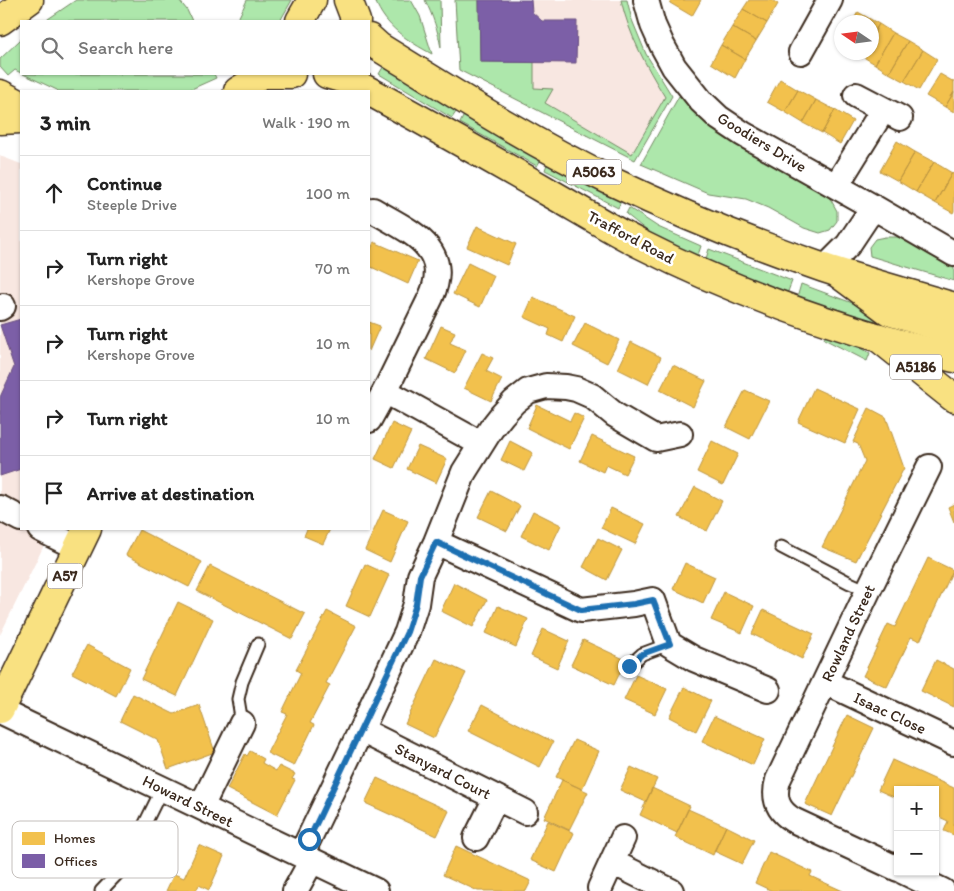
<!DOCTYPE html>
<meta charset="utf-8">
<style>
body{margin:0;font-family:Itim,sans-serif;background:#f6f6f6;color:#222}
.controls{position:absolute;right:15px;bottom:15px;display:grid;overflow:hidden;border-radius:0px;box-shadow:0 1px 4px #0004}
.controls button{width:45px;height:45px;display:grid;place-items:center;padding:0;border:0;border-bottom:1px solid #e0e0e0;background:#fff;color:#222;font:25px sans-serif}
.compass{position:absolute;left:834px;top:15px;width:45px;height:45px;border-radius:50%;background:#fff;box-shadow:0 1px 4px #0004;rotate:283deg}
.stop{position:absolute;width:15px;height:15px;margin:-11px;border:4px solid #1f6fb2;border-radius:50%;background:#fff}
.stop.end{background:#1f6fb2;border-color:#fff;box-shadow:0 1px 5px #0008}
.list{margin:0;padding:0;list-style:none}
h2{display:flex;justify-content:space-between;align-items:center;height:65px;margin:0;padding:0 20px;font-size:21px}
h2 small{font-size:16px;font-weight:400;color:#767676}
.list li{display:grid;grid-template-columns:32px 1fr auto;gap:15px;align-items:center;box-sizing:border-box;height:75px;padding:0 20px;border-top:1px solid #e0e0e0}
.list b{display:block;font-size:19px;white-space:nowrap}
.list p{margin:0;font-size:16px;white-space:nowrap;color:#767676}
.list em{font-size:16px;font-style:normal;color:#767676}
.icon{flex:none;width:28px;height:28px;fill:none;stroke:currentColor;stroke-width:2;stroke-linecap:round;stroke-linejoin:round}
.map{position:relative;flex:none;width:954px;height:891px;overflow:hidden}
.search{position:absolute;background:#fff;box-shadow:0 1px 4px #0004;left:20px;top:20px;width:350px;height:55px;display:flex;align-items:center;gap:12px;box-sizing:border-box;padding:0 18px;border-radius:0px;color:#767676;font-size:19px}
.panel{position:absolute;background:#fff;box-shadow:0 1px 4px #0004;left:20px;top:90px;width:350px;height:440px;border-radius:0px}
.map>svg:first-child{display:block}
.built{fill:#f8e7e1}
.green{fill:#ade7ab;stroke:#748864}
.homes{fill:#f2c14e;stroke:#bb9440}
.offices{fill:#7b5ea7;stroke:#684e7e}
.lines{fill:none;stroke-linecap:round;stroke-linejoin:round}
.service-casing{stroke:#3b2a1e;stroke-width:15}
.minor-casing{stroke:#3b2a1e;stroke-width:28}
.primary-casing{stroke:#3b2a1e;stroke-width:31}
.trunk-casing{stroke:#3b2a1e;stroke-width:31}
.service{stroke:#fff;stroke-width:11}
.minor{stroke:#fff;stroke-width:24}
.primary{stroke:#f9e181;stroke-width:28}
.trunk{stroke:#f9e181;stroke-width:28}
.route{stroke:#1f6fb2;stroke-width:6}
.labels{text-anchor:middle;dominant-baseline:central;stroke-width:5;stroke-linejoin:round;paint-order:stroke}
.shield{fill:#fff;stroke:#766a62;stroke-width:1}
.shield-label{font-size:15px;font-weight:bold;fill:#3b2a1e}
.street-label{font-size:16px;fill:#3b2a1e;stroke:#fff}
.key{fill:#fff;stroke:#c4bfbc;stroke-width:1}
.key-label{font-size:14px;fill:#3b2a1e}
</style>
<div class="map">
<svg width="954" height="891" viewBox="0 0 954 891">
<rect width="100%" height="100%" fill="#fff"/>
<filter id="ink" filterUnits="userSpaceOnUse"><feTurbulence type="fractalNoise" baseFrequency=".02" numOctaves="2"/><feDisplacementMap in="SourceGraphic" scale="10" xChannelSelector="R" yChannelSelector="G"/><feConvolveMatrix kernelMatrix="1 2 1 2 8 2 1 2 1" color-interpolation-filters="sRGB"/></filter>
<g filter="url(#ink)">
<path class="built" d="M 455,0 L 627,0 L 632,20 L 646,54 L 672,96 L 635,160 L 459,70 Z
M 0,156 L 21,164 L 21,529 L 52,529 L 0,635 Z"/>
<path class="green" d="M 76,0 L 179,0 L 187,10 L 192,21 L 45,21 Z
M 247,0 L 292,0 L 280,21 L 237,21 Z
M 375,0 L 411,0 L 420,16 L 432,54 C 408,41 385,27 375,0 Z
M 425,0 L 440,0 L 441,48 C 438,31 433,16 425,0 Z
M 455,0 L 479,0 L 480,62 L 534,62 L 534,88 L 553,89 L 545,103 L 632,154 L 665,97 C 646,66 629,35 621,0 L 627,0 L 632,20 L 646,54 L 672,96 L 635,160 L 459,70 Z
M 21,39 L 21,73 L 15,70 L 8,76 L 0,67 L 0,59 Z
M 385,64 L 458,109 L 452,118 L 379,74 Z
M 23,74 L 214,74 L 216,78 L 187,91 L 58,91 L 57,90 Z
M 679,96 L 709,120 L 819,187 L 831,200 L 837,211 L 837,221 L 830,230 L 820,233 L 804,228 L 768,208 L 746,199 L 708,193 L 641,164 Z
M 465,113 L 542,158 L 537,166 L 460,123 Z
M 548,161 L 621,201 L 618,208 L 545,170 Z
M 629,208 L 658,227 L 701,246 L 697,258 L 657,239 L 626,214 Z
M 885,237 L 897,237 L 908,241 L 954,268 L 954,281 L 870,256 L 869,247 L 875,239 Z
M 709,249 L 792,281 L 787,294 L 705,262 Z
M 801,284 L 893,318 L 889,328 L 797,298 Z
M 827,333 L 850,342 L 870,353 L 867,361 L 824,339 Z"/>
<path class="homes" d="M 672,0 L 701,0 L 692,16 L 670,3 Z
M 749,0 L 772,0 L 778,4 L 767,23 L 743,9 Z
M 743,9 L 767,23 L 756,41 L 732,27 Z
M 858,12 L 879,24 L 872,36 L 872,22 L 852,22 Z
M 879,24 L 893,33 L 875,64 L 860,55 L 862,52 L 872,52 L 872,36 Z
M 732,27 L 756,41 L 745,59 L 721,45 Z
M 893,33 L 908,41 L 889,73 L 875,64 Z
M 908,41 L 923,50 L 904,81 L 889,73 Z
M 721,45 L 745,59 L 735,78 L 711,63 Z
M 923,50 L 937,59 L 919,90 L 904,81 Z
M 940,74 L 954,82 L 954,92 L 945,107 L 926,96 Z
M 780,79 L 798,90 L 785,112 L 767,102 Z
M 798,90 L 816,100 L 803,123 L 785,112 Z
M 954,92 L 954,112 L 945,107 Z
M 816,100 L 835,110 L 822,133 L 803,123 Z
M 835,110 L 853,121 L 840,144 L 822,133 Z
M 897,141 L 915,152 L 898,181 L 880,171 Z
M 915,152 L 934,162 L 916,192 L 898,181 Z
M 934,162 L 952,173 L 935,203 L 916,192 Z
M 952,173 L 954,174 L 954,211 L 953,213 L 935,203 Z
M 477,226 L 516,244 L 507,265 L 467,247 Z
M 374,242 L 418,261 L 408,284 L 369,266 L 369,254 Z
M 468,263 L 494,276 L 480,307 L 453,294 Z
M 533,297 L 575,316 L 563,342 L 548,335 L 550,329 L 524,317 Z
M 369,322 L 380,326 L 369,351 Z
M 585,323 L 619,340 L 607,363 L 573,346 Z
M 441,326 L 455,332 L 450,343 L 466,350 L 455,373 L 426,359 Z
M 631,342 L 661,357 L 648,384 L 618,369 Z
M 482,353 L 493,358 L 486,371 L 502,379 L 491,401 L 464,388 Z
M 673,365 L 706,381 L 693,407 L 660,390 Z
M 814,388 L 860,409 L 845,443 L 798,422 Z
M 745,390 L 769,401 L 750,439 L 726,427 Z
M 537,405 L 570,421 L 574,413 L 584,418 L 569,449 L 527,428 Z
M 869,408 L 886,417 L 904,468 L 856,561 L 822,547 L 865,461 L 858,444 L 853,442 Z
M 392,423 L 411,432 L 394,468 L 375,459 Z
M 592,436 L 634,456 L 625,474 L 606,465 L 603,472 L 580,461 Z
M 510,441 L 533,453 L 524,471 L 501,460 Z
M 712,441 L 738,454 L 723,485 L 697,472 Z
M 418,446 L 447,459 L 436,483 L 407,469 Z
M 695,487 L 722,501 L 707,531 L 679,517 Z
M 491,491 L 520,506 L 507,531 L 478,517 Z
M 954,504 L 954,522 L 948,507 Z
M 611,508 L 645,524 L 635,544 L 601,528 Z
M 383,510 L 408,521 L 390,562 L 365,550 Z
M 533,511 L 561,525 L 549,550 L 521,536 Z
M 307,529 L 330,529 L 323,544 L 304,536 Z
M 139,530 L 202,562 L 189,587 L 126,555 Z
M 598,538 L 622,550 L 607,580 L 583,567 Z
M 928,558 L 953,570 L 920,641 L 911,637 L 887,687 L 863,676 L 888,624 L 895,627 Z
M 685,563 L 715,577 L 703,603 L 673,589 Z
M 365,564 L 389,575 L 370,617 L 346,606 Z
M 210,566 L 305,614 L 292,639 L 197,591 Z
M 454,583 L 487,600 L 473,627 L 441,611 Z
M 724,592 L 754,606 L 742,633 L 711,620 Z
M 178,602 L 213,619 L 177,696 L 141,679 Z
M 498,606 L 528,619 L 516,647 L 486,633 Z
M 763,610 L 814,634 L 802,659 L 752,634 Z
M 327,611 L 356,626 L 326,683 L 330,685 L 310,723 L 314,725 L 294,766 L 267,753 L 287,714 L 282,712 L 301,673 L 296,670 Z
M 543,629 L 569,641 L 557,668 L 531,656 Z
M 583,640 L 626,660 L 614,685 L 571,665 Z
M 87,645 L 130,668 L 116,696 L 72,673 Z
M 436,659 L 466,673 L 434,738 L 405,724 Z
M 936,660 L 954,669 L 954,707 L 921,691 Z
M 636,675 L 667,689 L 655,714 L 624,700 Z
M 684,687 L 711,701 L 696,731 L 669,717 Z
M 133,694 L 174,714 L 199,705 L 215,752 L 168,769 L 158,740 L 120,721 Z
M 482,705 L 553,742 L 540,767 L 468,731 Z
M 847,715 L 874,728 L 832,816 L 805,804 Z
M 714,716 L 765,739 L 753,765 L 702,741 Z
M 574,740 L 599,751 L 582,789 L 556,777 Z
M 250,751 L 264,759 L 262,763 L 276,771 L 279,766 L 295,774 L 292,779 L 295,780 L 277,815 L 227,789 L 245,754 L 247,756 Z
M 892,760 L 954,788 L 954,835 L 944,831 L 948,821 L 935,815 L 935,790 L 898,790 L 898,799 L 878,790 Z
M 631,767 L 657,779 L 646,802 L 620,790 Z
M 377,778 L 449,811 L 437,836 L 365,803 Z
M 562,780 L 588,792 L 569,830 L 544,818 Z
M 652,788 L 690,806 L 677,833 L 640,815 Z
M 688,809 L 726,826 L 713,855 L 675,837 Z
M 548,821 L 574,833 L 556,872 L 530,860 Z
M 726,826 L 754,840 L 742,864 L 714,851 Z
M 199,845 L 224,856 L 209,890 L 199,885 L 196,891 L 166,891 L 174,874 L 184,878 Z
M 456,846 L 531,881 L 526,891 L 478,891 L 443,875 Z
M 769,852 L 812,872 L 810,876 L 843,891 L 772,891 L 755,883 Z"/>
<path class="offices" d="M 479,0 L 531,0 L 532,12 L 542,21 L 577,21 L 576,63 L 480,62 Z
M 21,319 L 21,469 L 0,476 L 0,397 L 14,367 L 0,325 Z"/>
<g class="lines">
<g class="service-casing">
<path id="service" d="M 781,547 L 850,583 L 868,591
M 629,666 L 642,654 L 669,644
M 242,723 L 238,699 L 242,682 L 258,644
M 101,891 L 123,868 L 162,789"/>
</g>
<g class="minor-casing">
<path id="minor" d="M 646,0 L 653,25 L 662,45 L 674,67 L 701,101 L 719,118 L 743,134 L 875,208 L 954,254
M 801,52 L 830,0
M 856,95 L 900,118
M 836,186 L 883,110
M 825,268 L 848,245 L 866,218 L 875,208
M 0,308 L 3,306
M 385,391 L 481,444
M 369,420 L 385,391 L 431,297 C 453,247 408,231 373,210
M 0,508 L 21,519
M 40,529 L 78,548
M 436,542 L 581,610 L 634,604 L 653,600 L 669,644 L 694,659 L 768,690
M 825,682 L 954,743
M 0,711 L 376,891
M 361,730 L 525,812
M 201,807 L 242,723
M 476,838 L 496,798
M 301,855 L 361,730 L 407,632 L 416,604 L 420,576 L 436,542 L 464,472 L 491,429 L 502,415 L 514,402 L 528,391 L 546,386 L 566,387 L 576,389 L 592,396 L 615,415 L 656,439 L 680,434
M 612,862 L 671,891
M 898,869 L 793,820 C 777,810 773,798 778,780 L 868,591 L 929,467
M 904,872 L 943,891
M 600,888 L 623,838
M 295,891 L 306,871 L 311,860"/>
</g>
<g class="primary-casing">
<path id="primary" d="M 839,274 L 889,311 L 954,331
M 879,338 L 954,398
M 0,709 L 87,529"/>
</g>
<g class="trunk-casing">
<path id="trunk" d="M 348,0 L 356,21
M 0,21 L 29,0
M 300,21 L 312,0
M 369,38 L 379,47 C 455,94 530,142 611,181 C 680,214 751,243 824,268 C 867,282 911,294 954,307
M 260,74 L 291,74
M 327,74 L 348,80 L 378,96 C 436,128 493,160 550,193 C 580,210 610,229 642,245 C 738,294 849,332 954,358
M 238,91 L 249,84 L 260,74
M 0,94 L 21,105
M 0,120 L 21,119"/>
</g>
<use href="#service" class="service"/>
<use href="#minor" class="minor"/>
<use href="#primary" class="primary"/>
<use href="#trunk" class="trunk"/>
</g>
</g>
<g class="lines" filter="url(#ink)">
<path class="route" d="M 309,839 L 407,632 L 416,604 L 420,576 L 436,542 L 581,610 L 634,604 L 653,600 L 670,644 L 642,654 L 629,666"/>
</g>
<g class="labels">
<g class="shield">
<rect x="566.5" y="159.5" width="55" height="25" rx="4"/>
<rect x="890" y="354.5" width="52" height="25" rx="4"/>
<rect x="47.5" y="563.5" width="35" height="25" rx="4"/>
</g>
<g class="shield-label">
<text x="594" y="172">A5063</text>
<text x="916" y="367">A5186</text>
<text x="65" y="576">A57</text>
</g>
<g class="street-label">
<text transform="translate(762 142) rotate(31)">Goodiers Drive</text>
<text transform="translate(631 237) rotate(28)">Trafford Road</text>
<text transform="translate(848 633) rotate(-65)">Rowland Street</text>
<text transform="translate(890 713) rotate(25)">Isaac Close</text>
<text transform="translate(443 771) rotate(27)">Stanyard Court</text>
<text transform="translate(188 801) rotate(26)">Howard Street</text>
</g>
</g>
<rect x="12" y="821" width="166" height="57" rx="8" class="key"/>
<rect x="22" y="832" width="23" height="13" fill="#f2c14e"/>
<rect x="22" y="854" width="23" height="14" fill="#7b5ea7"/>
<g class="key-label">
<text x="54" y="843">Homes</text>
<text x="54" y="866">Offices</text>
</g>
</svg>
<div class="controls">
<button>+</button>
<button>−</button>
</div>
<svg class="compass" viewBox="-18 -18 36 36"><path d="M0-13l5 13h-10z" fill="#e53935"/><path d="M0 13l5-13h-10z" fill="#767676"/></svg>
<div class="stop" style="left:309px;top:839px"></div>
<div class="stop end" style="left:629px;top:666px"></div>
<div class="search"><svg class="icon" aria-label="search" viewBox="0 0 24 24"><circle cx="10" cy="10" r="6"/><path d="M15 15l6 6"/></svg>Search here</div>
<section class="panel">
<h2>3 min<small>Walk · 190 m</small></h2>
<ul class="list">
<li><svg class="icon" aria-label="ahead" viewBox="0 0 24 24"><path d="M12 20V5M6 11l6-6 6 6"/></svg><div><b>Continue</b><p>Steeple Drive</p></div><em>100 m</em></li>
<li><svg class="icon" aria-label="right" viewBox="0 0 24 24"><path d="M7 20v-9h11M14 6l5 5-5 5"/></svg><div><b>Turn right</b><p>Kershope Grove</p></div><em>70 m</em></li>
<li><svg class="icon" aria-label="right" viewBox="0 0 24 24"><path d="M7 20v-9h11M14 6l5 5-5 5"/></svg><div><b>Turn right</b><p>Kershope Grove</p></div><em>10 m</em></li>
<li><svg class="icon" aria-label="right" viewBox="0 0 24 24"><path d="M7 20v-9h11M14 6l5 5-5 5"/></svg><div><b>Turn right</b></div><em>10 m</em></li>
<li><svg class="icon" aria-label="arrive" viewBox="0 0 24 24"><path d="M6 21V4h12l-3 4 3 4H6"/></svg><div><b>Arrive at destination</b></div></li>
</ul>
</section>
</div>
